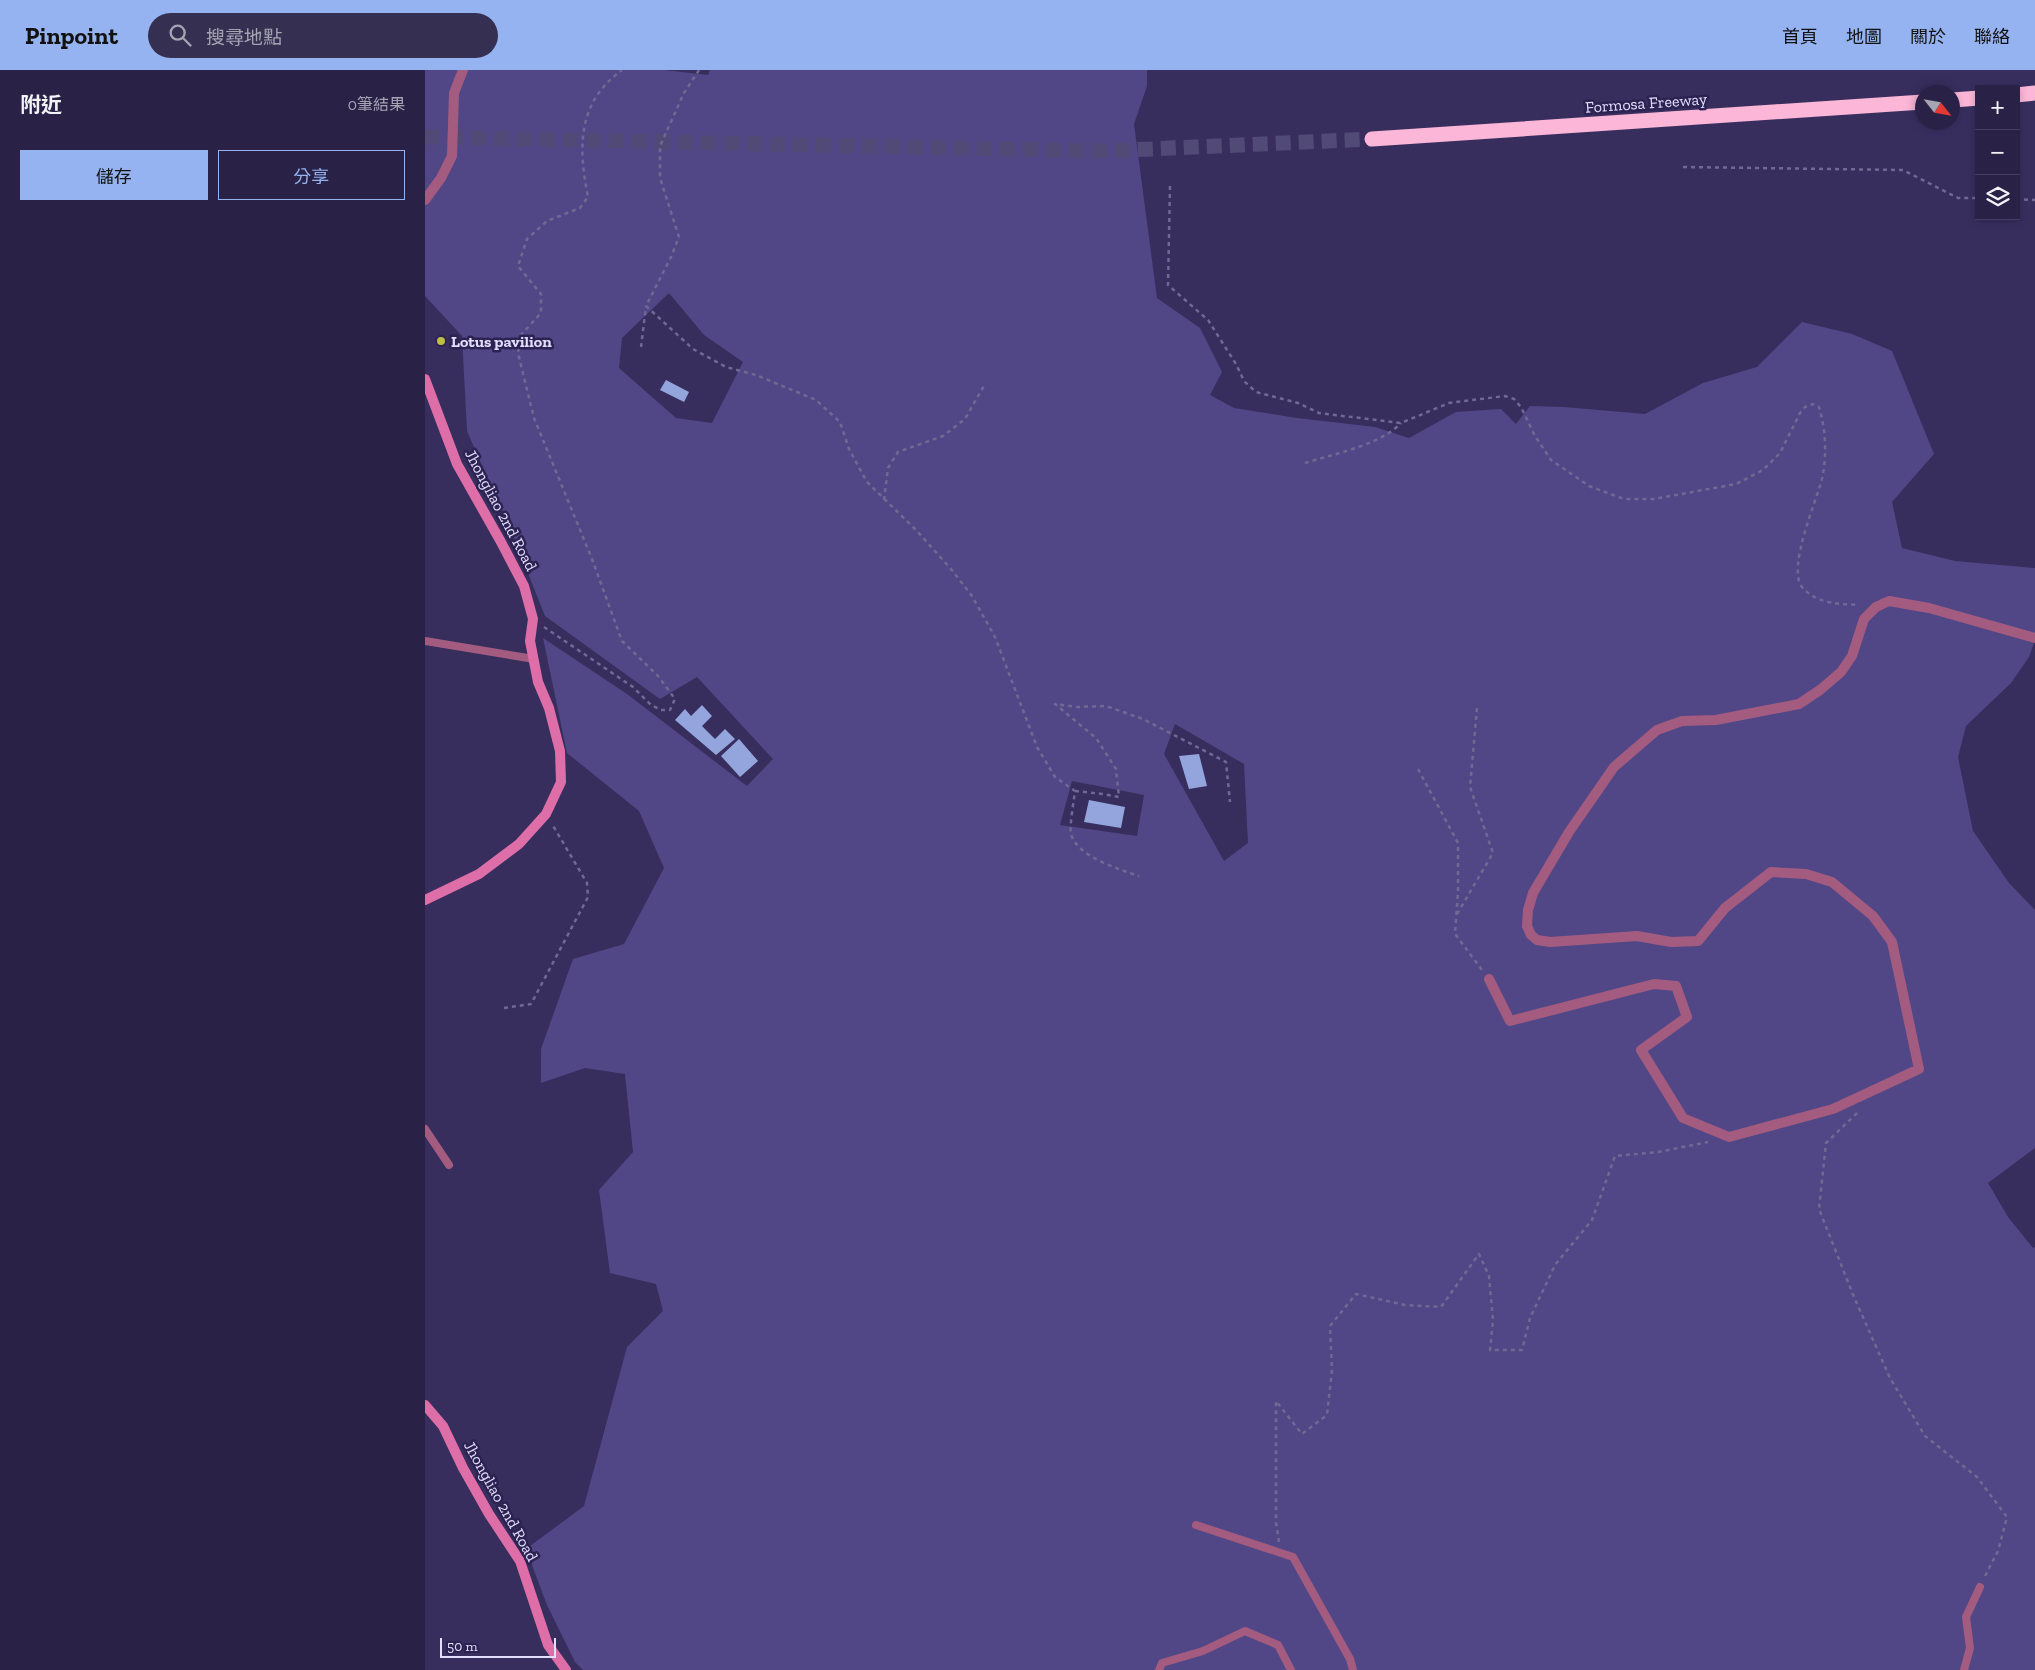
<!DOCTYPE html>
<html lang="zh-TW">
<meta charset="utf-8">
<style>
body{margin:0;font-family:"Zilla Slab","Noto Sans TC",serif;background:#352f51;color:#f1f3f6}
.controls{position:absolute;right:15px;top:15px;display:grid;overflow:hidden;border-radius:0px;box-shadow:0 2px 8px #0003}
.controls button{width:45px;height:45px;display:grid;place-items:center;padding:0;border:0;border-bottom:1px solid #453f5f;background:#292246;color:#f1f3f6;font:25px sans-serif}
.compass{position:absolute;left:1490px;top:15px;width:45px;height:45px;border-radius:50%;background:#292246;box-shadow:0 2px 8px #0003;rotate:121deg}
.scale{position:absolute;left:15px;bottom:12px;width:116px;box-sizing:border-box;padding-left:5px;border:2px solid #e2dffe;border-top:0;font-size:14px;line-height:18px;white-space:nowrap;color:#e2dffe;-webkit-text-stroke:4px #2d2352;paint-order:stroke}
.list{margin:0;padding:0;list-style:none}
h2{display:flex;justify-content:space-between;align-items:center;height:65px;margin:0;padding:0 20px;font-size:21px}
h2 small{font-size:16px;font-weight:400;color:#a5a4b3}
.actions{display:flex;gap:10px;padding:15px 20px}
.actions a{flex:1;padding:11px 0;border:1px solid #95b2f1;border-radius:0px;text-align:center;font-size:18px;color:#95b2f1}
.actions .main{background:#95b2f1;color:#111}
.icon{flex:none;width:28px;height:28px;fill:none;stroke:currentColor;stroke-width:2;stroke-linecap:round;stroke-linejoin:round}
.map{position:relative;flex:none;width:1610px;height:1600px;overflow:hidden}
header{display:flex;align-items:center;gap:30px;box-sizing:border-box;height:70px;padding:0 25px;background:#95b2f1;color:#111}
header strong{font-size:24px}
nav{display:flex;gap:28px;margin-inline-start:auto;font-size:18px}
.search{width:350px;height:45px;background:#352f51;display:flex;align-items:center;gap:12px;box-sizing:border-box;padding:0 18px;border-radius:28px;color:#a5a4b3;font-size:19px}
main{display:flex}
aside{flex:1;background:#292246}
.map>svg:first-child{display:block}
.green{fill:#524786;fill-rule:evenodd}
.building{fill:#93a5dc}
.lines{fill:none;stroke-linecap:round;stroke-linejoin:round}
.highway-tunnel{stroke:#514976;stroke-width:15;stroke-dasharray:15 8;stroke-linecap:butt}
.path{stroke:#706993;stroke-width:2.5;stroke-dasharray:4 4;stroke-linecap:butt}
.lane{stroke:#a35c7f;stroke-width:8}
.street{stroke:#a35c7f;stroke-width:10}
.secondary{stroke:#de6ea8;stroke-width:10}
.highway{stroke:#fcb6d7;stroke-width:15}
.poi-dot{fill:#bebf42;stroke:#2d2352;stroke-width:2}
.labels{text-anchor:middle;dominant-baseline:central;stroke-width:5;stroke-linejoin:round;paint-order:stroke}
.street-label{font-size:16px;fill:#e2dffe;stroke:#2d2352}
.poi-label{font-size:16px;font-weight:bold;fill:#e2dffe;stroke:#2d2352;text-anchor:start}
</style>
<header>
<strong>Pinpoint</strong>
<div class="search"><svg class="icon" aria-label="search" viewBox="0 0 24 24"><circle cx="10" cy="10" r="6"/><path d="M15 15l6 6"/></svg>搜尋地點</div>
<nav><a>首頁</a><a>地圖</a><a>關於</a><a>聯絡</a></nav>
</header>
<main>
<aside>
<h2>附近<small>0筆結果</small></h2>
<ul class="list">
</ul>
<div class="actions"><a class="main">儲存</a><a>分享</a></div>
</aside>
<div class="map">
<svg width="1610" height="1600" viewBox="0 0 1610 1600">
<rect width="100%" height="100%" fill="#372e5e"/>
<path class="green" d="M 0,0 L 239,0 L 283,5 L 285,0 L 722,0 L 722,16 L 709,54 L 732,228 L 775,258 L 797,302 L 785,325 L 809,338 L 872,348 L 950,357 L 984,368 L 1031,342 L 1076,339 L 1091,354 L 1105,336 L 1139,337 L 1220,344 L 1278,313 L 1332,297 L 1377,252 L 1427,264 L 1467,281 L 1509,384 L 1467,432 L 1477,478 L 1530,491 L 1610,498 L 1610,570 L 1604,587 L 1586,613 L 1541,656 L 1533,687 L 1548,761 L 1584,813 L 1610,840 L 1610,1078 L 1563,1113 L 1583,1147 L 1608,1178 L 1610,1177 L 1610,1600 L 158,1600 L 150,1592 L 122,1535 L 101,1479 L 159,1436 L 202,1277 L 238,1241 L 231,1214 L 185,1203 L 174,1120 L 208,1082 L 200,1004 L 160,998 L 116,1013 L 116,979 L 148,889 L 199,874 L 239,798 L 214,741 L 142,683 L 118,568 L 202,624 L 322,716 L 348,689 L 272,607 L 235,629 L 120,546 L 89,468 L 42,361 L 37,266 L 0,226 ZM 244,223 L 279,265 L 318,292 L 287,353 L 251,348 L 194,298 L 197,268 ZM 750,654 L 819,694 L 823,773 L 799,791 L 739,684 ZM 647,711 L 719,725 L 712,766 L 635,755 Z"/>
<path class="building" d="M 241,310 L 264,322 L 259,332 L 235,320 Z
M 277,635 L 287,646 L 277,656 L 290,669 L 300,659 L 310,669 L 291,685 L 250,650 L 260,639 L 266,646 Z
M 314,669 L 333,691 L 315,707 L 296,686 Z
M 774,684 L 782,716 L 764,719 L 754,686 Z
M 664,730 L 700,737 L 696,758 L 659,752 Z"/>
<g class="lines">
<path class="highway-tunnel" d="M 0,67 L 681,81 L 947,69"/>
<path class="path" d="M 274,0 L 259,23 L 235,76 L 235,108 L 254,167 L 246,187 L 221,236 L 268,279 L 301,297 L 331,305 L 391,330 L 415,352 L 424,379 L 442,412 L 491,460 L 526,499 L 547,526 L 570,567 L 612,677 L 630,707 L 650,721 C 649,730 644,758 646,764 C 652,787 694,799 714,806
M 1258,97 L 1478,100 L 1533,128 L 1554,128
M 745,116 L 743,215 L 783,250 L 811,294 L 819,311 L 831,322 L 873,333 L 894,343 L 976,353 L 1024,333 L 1080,326 L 1089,329 L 1096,337 L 1110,366 L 1126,390 L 1164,416 L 1199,429 L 1229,429 L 1311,414 L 1338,400 L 1355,383 L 1375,343 L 1380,337 L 1388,334 L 1394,337 C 1401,360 1402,385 1397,409 C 1391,432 1362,498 1377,517 C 1391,534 1415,534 1434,535
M 1591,129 L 1610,130
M 216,277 L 221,236
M 880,393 C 908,384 956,375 976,353
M 459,430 L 463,398 L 473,382 L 518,366 L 540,349 L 560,314
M 119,557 L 208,617 L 226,635 L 236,640 L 245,640 L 250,629 L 233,606 L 197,571 L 167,489 L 109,348 L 93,283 L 96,265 L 116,243 L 116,224 L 93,196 L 102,169 L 122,151 L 155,138 L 163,127 C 153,77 152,33 197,0
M 993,699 L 1033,773 L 1033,822 L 1030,864 L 1057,900
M 650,721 L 678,724 L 694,727 L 691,699 L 671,668 L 630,634 L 652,637 L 681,636 L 718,649 L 801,692 L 805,732
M 1032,844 L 1068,783 L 1045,717 L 1052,638
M 79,938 L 106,934 L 163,827 L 162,813 L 127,754
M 1432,1043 L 1401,1073 L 1394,1139 L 1429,1227 L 1465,1308 L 1500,1366 L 1552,1407 L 1582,1447 L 1573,1481 L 1559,1508
M 854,1472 L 851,1453 L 851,1331 L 877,1364 L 902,1345 L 907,1300 L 905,1256 L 931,1224 L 980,1235 L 1016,1237 L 1054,1184 L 1064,1206 L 1068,1250 L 1065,1280 L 1097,1280 L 1105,1248 L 1130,1195 L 1167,1150 L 1190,1086 L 1233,1082 L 1283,1072"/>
<path class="lane" d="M 0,571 L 109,589
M 0,1059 L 24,1095
M 771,1455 L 868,1487 L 925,1589 L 928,1600
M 734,1600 L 737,1593 L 778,1581 L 820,1561 L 853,1575 L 866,1600
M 1539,1600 L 1545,1578 L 1541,1547 L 1555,1517"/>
<path class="street" d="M 0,130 L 16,108 L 27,86 L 29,23 L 38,0
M 1064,909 L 1085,951 L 1229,914 L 1251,916 L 1262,947 L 1216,980 L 1258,1048 L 1304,1067 L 1408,1039 L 1494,999 L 1467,872 L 1448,846 L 1407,812 L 1381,804 L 1346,802 L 1300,838 L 1273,871 L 1246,872 L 1212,866 L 1125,872 L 1112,870 L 1106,865 L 1102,856 L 1103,840 L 1108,823 L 1144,762 L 1189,697 L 1232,660 L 1257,651 L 1291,650 L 1374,634 L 1395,620 L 1416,602 L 1427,586 L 1439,549 L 1451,537 L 1464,531 L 1504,538 L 1610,568"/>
<path class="secondary" d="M 0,309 L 32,394 L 76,472 L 99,516 L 108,549 L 105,571 L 113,612 L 124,638 L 135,681 L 136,712 L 121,744 L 94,774 L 54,804 L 0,830
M 0,1335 L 18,1356 L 38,1398 L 64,1444 L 95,1491 L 123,1575 L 141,1600"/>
<path class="highway" d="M 1591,25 L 1610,23
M 1528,30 L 1554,28
M 947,69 L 1498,32"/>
</g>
<circle class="poi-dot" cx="16" cy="271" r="5"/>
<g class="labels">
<g class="street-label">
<text transform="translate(1221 33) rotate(-4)">Formosa Freeway</text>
<text transform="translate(76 440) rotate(62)">Jhongliao 2nd Road</text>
<text transform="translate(76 1431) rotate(61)">Jhongliao 2nd Road</text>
</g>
<g class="poi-label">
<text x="26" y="271">Lotus pavilion</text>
</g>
</g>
</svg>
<div class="controls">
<button>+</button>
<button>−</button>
<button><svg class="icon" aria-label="layers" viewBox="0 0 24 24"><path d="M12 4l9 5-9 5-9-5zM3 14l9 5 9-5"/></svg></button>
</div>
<svg class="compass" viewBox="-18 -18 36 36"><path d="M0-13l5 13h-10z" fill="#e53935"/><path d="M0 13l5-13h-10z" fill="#a5a4b3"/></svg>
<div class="scale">50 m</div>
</div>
</main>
